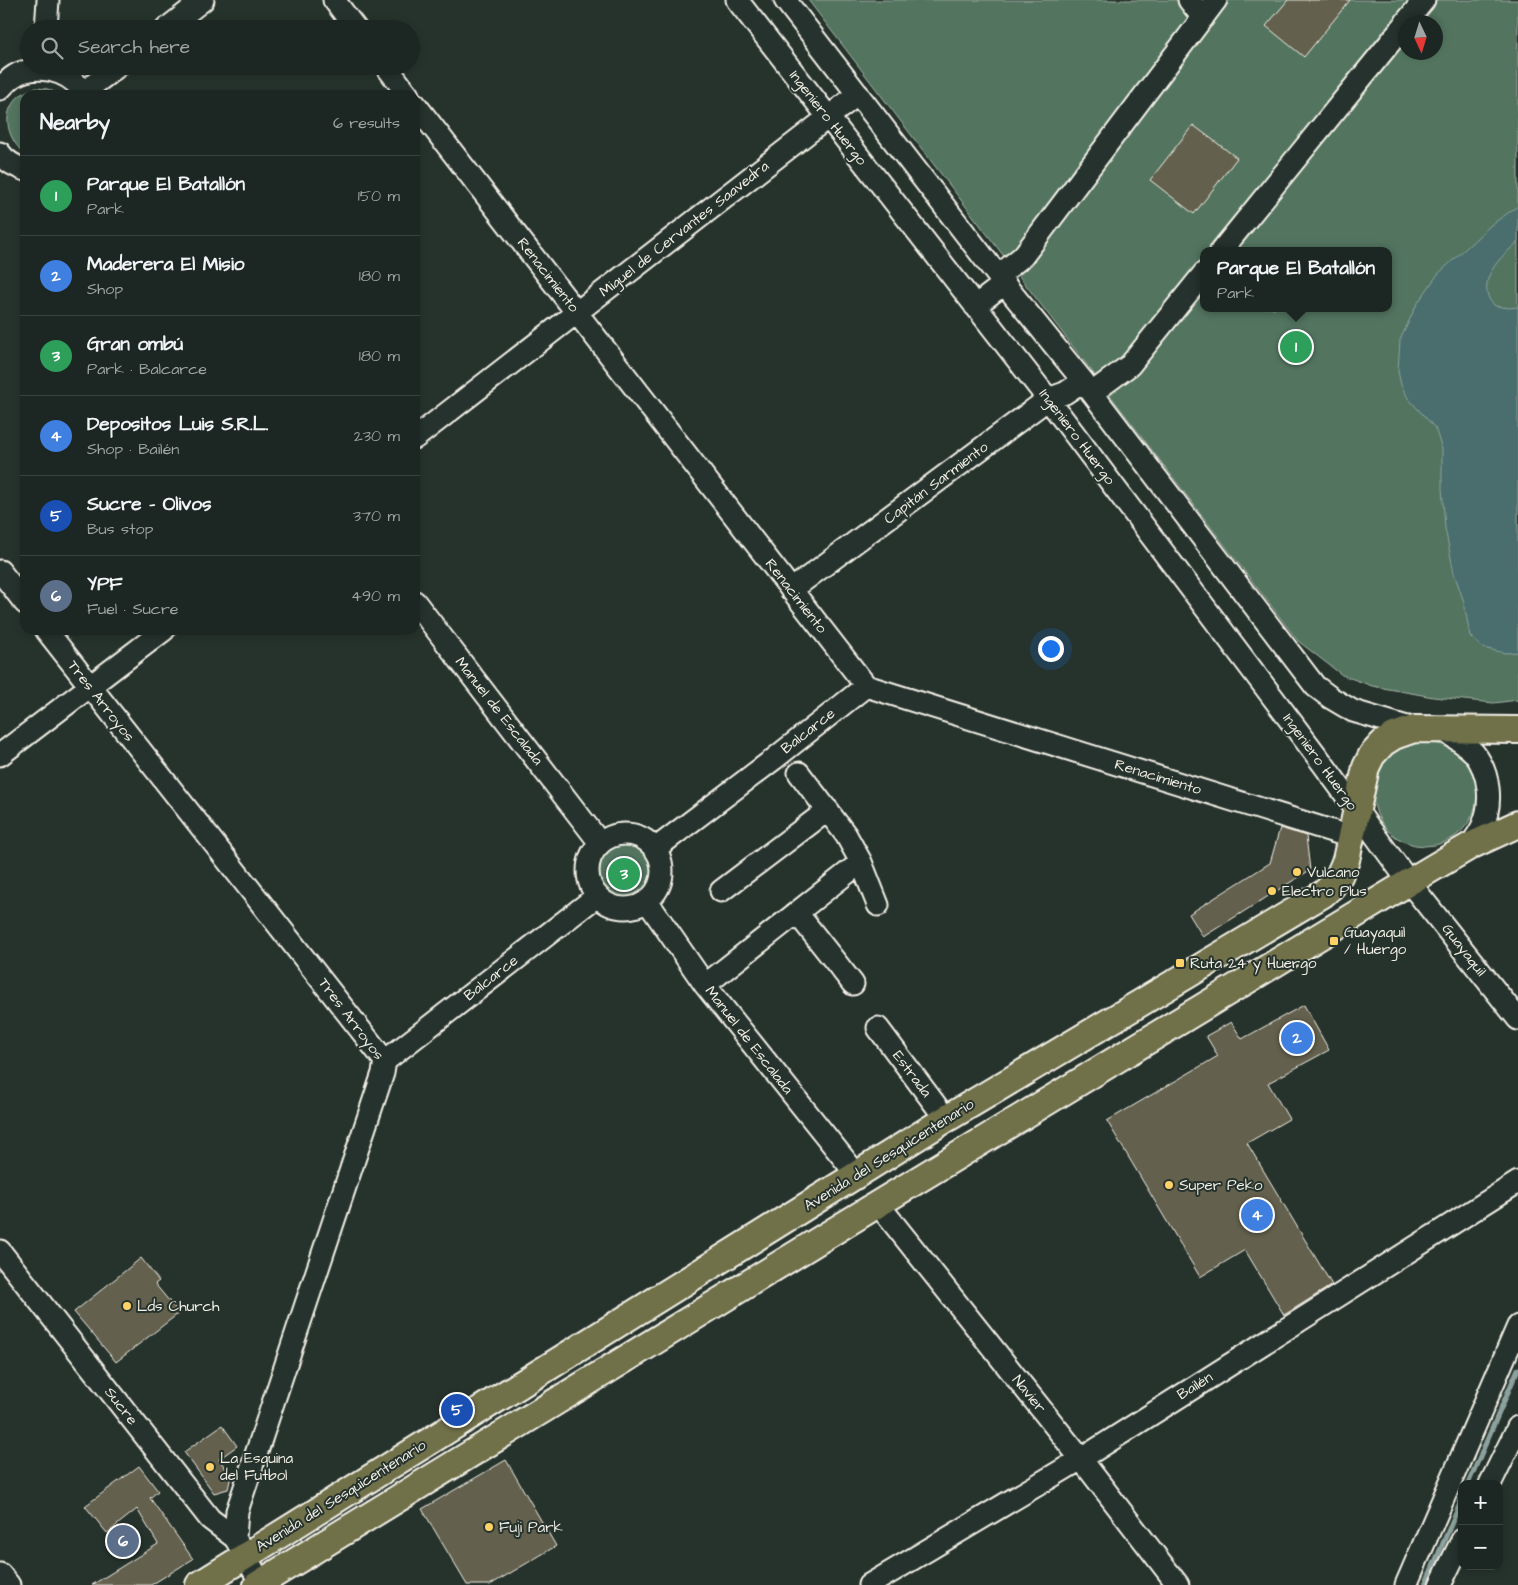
<!DOCTYPE html>
<meta charset="utf-8">
<style>
body{margin:0;font-family:"Architects Daughter",sans-serif;background:#252e2a;color:#f1f3f6}
.controls{position:absolute;right:15px;bottom:15px;display:grid;overflow:hidden;border-radius:10px;box-shadow:0 2px 8px #0003}
.controls button{width:45px;height:45px;display:grid;place-items:center;padding:0;border:0;border-bottom:1px solid #3a4340;background:#1c2622;color:#f1f3f6;font:25px sans-serif}
.compass{position:absolute;left:1398px;top:15px;width:45px;height:45px;border-radius:50%;background:#1c2622;box-shadow:0 2px 8px #0003;rotate:176deg}
.you{position:absolute;left:1050px;top:648px;width:18px;height:18px;margin:-12px;border:4px solid #fff;border-radius:50%;background:#1a73e8;box-shadow:0 0 0 8px #1a73e833}
.badge{display:grid;place-items:center;width:32px;height:32px;border-radius:50%;background:#db2777;color:#fff;font-size:16px;font-weight:700}
.pin{position:absolute;translate:-50% -50%;border:2px solid #fff;box-shadow:0 1px 5px #0006}
.popup{position:absolute;left:1200px;top:247px;width:192px;height:65px;box-sizing:border-box;display:grid;place-content:center;border-radius:10px;background:#1c2622;filter:drop-shadow(0 1px 4px #0005);font-size:16px;white-space:nowrap;color:#a0a5a5}
.popup b{font-size:19px;color:#f1f3f6}
.popup::after{content:'';position:absolute;left:50%;top:100%;margin-left:-10px;border:10px solid transparent;border-top-color:#1c2622}
.list{margin:0;padding:0;list-style:none}
h2{display:flex;justify-content:space-between;align-items:center;height:65px;margin:0;padding:0 20px;font-size:21px}
h2 small{font-size:16px;font-weight:400;color:#a0a5a5}
.list li{display:grid;grid-template-columns:32px 1fr auto;gap:15px;align-items:center;box-sizing:border-box;height:80px;padding:0 20px;border-top:1px solid #3a4340}
.list b{display:block;font-size:19px;white-space:nowrap}
.list p{margin:0;font-size:16px;white-space:nowrap;color:#a0a5a5}
.list em{font-size:16px;font-style:normal;color:#a0a5a5}
.icon{flex:none;width:28px;height:28px;fill:none;stroke:currentColor;stroke-width:2;stroke-linecap:round;stroke-linejoin:round}
.map{position:relative;flex:none;width:1518px;height:1585px;overflow:hidden}
.search{position:absolute;background:#1c2622;box-shadow:0 2px 8px #0003;left:20px;top:20px;width:400px;height:55px;display:flex;align-items:center;gap:12px;box-sizing:border-box;padding:0 18px;border-radius:28px;color:#a0a5a5;font-size:19px}
.panel{position:absolute;background:#1c2622;box-shadow:0 2px 8px #0003;left:20px;top:90px;width:400px;height:545px;border-radius:15px}
.map>svg:first-child{display:block}
.green{fill:#537560;stroke:#a4b3a4;fill-rule:evenodd}
.water{fill:#496e6d;stroke:#8da29e}
.lines{fill:none;stroke-linecap:round;stroke-linejoin:round}
.stream{stroke:#8da29e;stroke-width:5}
.building{fill:#64604d;stroke:#f4f1e8}
.minor-casing{stroke:#f4f1e8;stroke-width:25}
.major-casing{stroke:#f4f1e8;stroke-width:30}
.minor{stroke:#26332d;stroke-width:21}
.major{stroke:#6f704a;stroke-width:26}
.poi-dot{fill:#ffd166;stroke:#26332d;stroke-width:2}
.labels{text-anchor:middle;dominant-baseline:central;stroke-width:4;stroke-linejoin:round;paint-order:stroke}
.street-label{font-size:15px;fill:#f4f1e8;stroke:#26332d}
.poi-label{font-size:15px;fill:#f4f1e8;stroke:#26332d;text-anchor:start}
</style>
<div class="map">
<svg width="1518" height="1585" viewBox="0 0 1518 1585">
<rect width="100%" height="100%" fill="#26332d"/>
<filter id="ink" filterUnits="userSpaceOnUse"><feTurbulence type="fractalNoise" baseFrequency=".02" numOctaves="2"/><feDisplacementMap in="SourceGraphic" scale="10" xChannelSelector="R" yChannelSelector="G"/><feConvolveMatrix kernelMatrix="1 2 1 2 8 2 1 2 1" color-interpolation-filters="sRGB"/></filter>
<g filter="url(#ink)">
<path class="green" d="M 808,0 L 1518,0 L 1518,700 L 1494,703 L 1433,697 L 1372,686 L 1342,675 L 1298,641 ZM 1406,22 L 1436,22 L 1436,52 L 1406,52 ZM 1204,251 L 1388,251 L 1388,308 L 1204,308 Z
M 36,88 L 48,89 L 60,95 L 25,95 L 25,154 C 0,133 1,97 36,88 Z
M1373 794a52 52 0 1 1 104 0a52 52 0 1 1-104 0Z
M592 872a32 32 0 1 1 64 0a32 32 0 1 1-64 0Z"/>
<path class="water" d="M 1518,206 L 1518,242 C 1503,255 1481,274 1488,296 C 1489,300 1492,303 1495,306 L 1509,308 L 1518,307 L 1518,652 L 1505,653 L 1483,648 L 1470,636 L 1464,602 L 1454,573 L 1445,528 L 1442,488 L 1442,449 L 1435,428 L 1408,398 L 1401,385 L 1398,371 L 1400,340 L 1417,304 L 1438,274 L 1491,225 Z"/>
<g class="lines">
<path class="stream" d="M 1468,1484 L 1518,1369
M 1425,1585 L 1462,1499"/>
</g>
<path class="building" d="M 1288,0 L 1350,0 L 1304,57 L 1266,26 Z
M 1193,125 L 1237,158 L 1194,214 L 1150,180 Z
M 1280,828 L 1306,836 L 1310,870 L 1203,937 L 1189,914 L 1270,863 Z
M 1304,1005 L 1329,1050 L 1268,1083 L 1289,1119 L 1247,1143 L 1332,1285 L 1284,1315 L 1245,1250 L 1200,1277 L 1107,1121 L 1218,1056 L 1206,1036 L 1231,1022 L 1242,1039 Z
M 141,1258 L 159,1281 L 155,1284 L 179,1313 L 116,1362 L 74,1312 Z
M 222,1425 L 237,1446 L 219,1459 L 231,1476 L 228,1489 L 214,1493 L 184,1452 Z
M 506,1460 L 556,1546 L 490,1585 L 467,1585 L 422,1509 Z
M 139,1466 L 158,1491 L 150,1498 L 193,1559 L 151,1585 L 92,1585 L 158,1544 L 137,1509 L 107,1533 L 85,1506 Z"/>
<g class="lines">
<g class="minor-casing">
<path id="minor" d="M 334,0 L 356,29
M 737,0 L 1048,399 L 1323,764 L 1409,882 L 1518,1019
M 785,0 L 998,276 L 1083,381 L 1315,686 L 1331,698 L 1353,711 L 1414,729
M 1189,0 L 1203,18
M 1406,22 L 1424,0
M 46,29 L 48,0
M 166,29 L 203,0
M 386,66 L 408,95
M 0,89 C 7,81 15,73 26,71 C 49,65 74,75 85,95
M 84,92 L 118,66
M 415,104 L 866,686 L 1351,837
M 0,153 C 6,162 15,166 25,170
M 1221,251 L 1406,23
M 998,276 L 1023,256 L 1216,0
M 975,306 L 1005,283
M 1092,393 L 1130,365 L 1204,273
M 415,438 L 858,94
M 0,571 L 25,603
M 791,590 L 1048,399 L 1065,393 L 1083,381
M 415,602 L 600,843
M 46,630 L 385,1061 L 383,1073 L 237,1511 L 235,1538
M 1443,730 C 1453,737 1466,744 1474,753 C 1490,773 1493,804 1482,827 C 1479,834 1474,840 1470,846
M 0,755 L 164,630
M588 871a37 37 0 1 1 74 0a37 37 0 1 1-74 0Z
M 655,849 L 774,759 L 866,686
M 861,862 L 878,905
M 721,891 L 828,810
M 647,901 L 705,985 L 857,1175
M 797,913 L 853,984
M 705,985 L 861,862 L 846,835 L 799,773
M 878,1028 L 946,1119
M 385,1061 L 597,896
M 878,1204 L 1081,1459 L 1178,1585
M 0,1251 L 210,1519 L 235,1538 L 262,1585
M 1490,1484 L 1518,1427
M 0,1574 L 9,1585
M 869,1585 L 1081,1459 L 1518,1182
M 1406,1585 L 1518,1326
M 1440,1585 L 1462,1540"/>
</g>
<g class="major-casing">
<path id="major" d="M 199,1585 L 946,1119 L 1323,894 L 1332,886 L 1339,876 L 1346,860 L 1366,767 L 1372,755 L 1383,743 L 1394,736 L 1414,729 L 1518,730
M 257,1585 L 878,1204 L 1409,882 L 1470,846 L 1518,824"/>
</g>
<use href="#minor" class="minor"/>
<use href="#major" class="major"/>
</g>
</g>
<g class="poi-dot">
<circle cx="1297" cy="872" r="5"/>
<circle cx="1272" cy="891" r="5"/>
<rect x="1329" y="936" width="10" height="10" rx="2.5"/>
<rect x="1175" y="958" width="10" height="10" rx="2.5"/>
<circle cx="1169" cy="1185" r="5"/>
<circle cx="127" cy="1306" r="5"/>
<circle cx="210" cy="1467" r="5"/>
<circle cx="489" cy="1527" r="5"/>
</g>
<g class="labels">
<g class="street-label">
<text transform="translate(828 118) rotate(52)">Ingeniero Huergo</text>
<text transform="translate(684 229) rotate(-38)">Miguel de Cervantes Saavedra</text>
<text transform="translate(548 275) rotate(52)">Renacimiento</text>
<text transform="translate(1077 437) rotate(53)">Ingeniero Huergo</text>
<text transform="translate(936 483) rotate(-37)">Capitán Sarmiento</text>
<text transform="translate(796 596) rotate(52)">Renacimiento</text>
<text transform="translate(101 701) rotate(52)">Tres Arroyos</text>
<text transform="translate(499 711) rotate(52)">Manuel de Escalada</text>
<text transform="translate(808 731) rotate(-38)">Balcarce</text>
<text transform="translate(1320 762) rotate(54)">Ingeniero Huergo</text>
<text transform="translate(1158 777) rotate(17)">Renacimiento</text>
<text transform="translate(1464 950) rotate(52)">Guayaquil</text>
<text transform="translate(491 978) rotate(-38)">Balcarce</text>
<text transform="translate(351 1019) rotate(53)">Tres Arroyos</text>
<text transform="translate(749 1040) rotate(52)">Manuel de Escalada</text>
<text transform="translate(912 1074) rotate(53)">Estrada</text>
<text transform="translate(889 1155) rotate(-32)">Avenida del Sesquicentenario</text>
<text transform="translate(1195 1386) rotate(-32)">Bailén</text>
<text transform="translate(1029 1394) rotate(51)">Navier</text>
<text transform="translate(121 1406) rotate(52)">Sucre</text>
<text transform="translate(341 1496) rotate(-32)">Avenida del Sesquicentenario</text>
</g>
<g class="poi-label">
<text x="1307" y="872">Vulcano</text>
<text x="1282" y="891">Electro Plus</text>
<text x="1344" y="932">Guayaquil<tspan x="1344" dy="17">/ Huergo</tspan></text>
<text x="1190" y="963">Ruta 24 y Huergo</text>
<text x="1179" y="1185">Super Peko</text>
<text x="137" y="1306">Lds Church</text>
<text x="220" y="1458">La Esquina<tspan x="220" dy="17">del Futbol</tspan></text>
<text x="499" y="1527">Fuji Park</text>
</g>
</g>
</svg>
<div class="controls">
<button>+</button>
<button>−</button>
</div>
<svg class="compass" viewBox="-18 -18 36 36"><path d="M0-13l5 13h-10z" fill="#e53935"/><path d="M0 13l5-13h-10z" fill="#a0a5a5"/></svg>
<div class="you"></div>
<div class="pin badge" style="left:1296px;top:347px;background:#2e9e5b">1</div>
<div class="popup"><b>Parque El Batallón</b>Park</div>
<div class="pin badge" style="left:1297px;top:1038px;background:#3f7fe0">2</div>
<div class="pin badge" style="left:624px;top:874px;background:#2e9e5b">3</div>
<div class="pin badge" style="left:1257px;top:1215px;background:#3f7fe0">4</div>
<div class="pin badge" style="left:457px;top:1410px;background:#1a4fb4">5</div>
<div class="pin badge" style="left:123px;top:1541px;background:#5c6f8a">6</div>
<div class="search"><svg class="icon" aria-label="search" viewBox="0 0 24 24"><circle cx="10" cy="10" r="6"/><path d="M15 15l6 6"/></svg>Search here</div>
<section class="panel">
<h2>Nearby<small>6 results</small></h2>
<ul class="list">
<li><span class="badge" style="background:#2e9e5b">1</span><div><b>Parque El Batallón</b><p>Park</p></div><em>150 m</em></li>
<li><span class="badge" style="background:#3f7fe0">2</span><div><b>Maderera El Misio</b><p>Shop</p></div><em>180 m</em></li>
<li><span class="badge" style="background:#2e9e5b">3</span><div><b>Gran ombú</b><p>Park · Balcarce</p></div><em>180 m</em></li>
<li><span class="badge" style="background:#3f7fe0">4</span><div><b>Depositos Luis S.R.L.</b><p>Shop · Bailén</p></div><em>230 m</em></li>
<li><span class="badge" style="background:#1a4fb4">5</span><div><b>Sucre - Olivos</b><p>Bus stop</p></div><em>370 m</em></li>
<li><span class="badge" style="background:#5c6f8a">6</span><div><b>YPF</b><p>Fuel · Sucre</p></div><em>490 m</em></li>
</ul>
</section>
</div>
